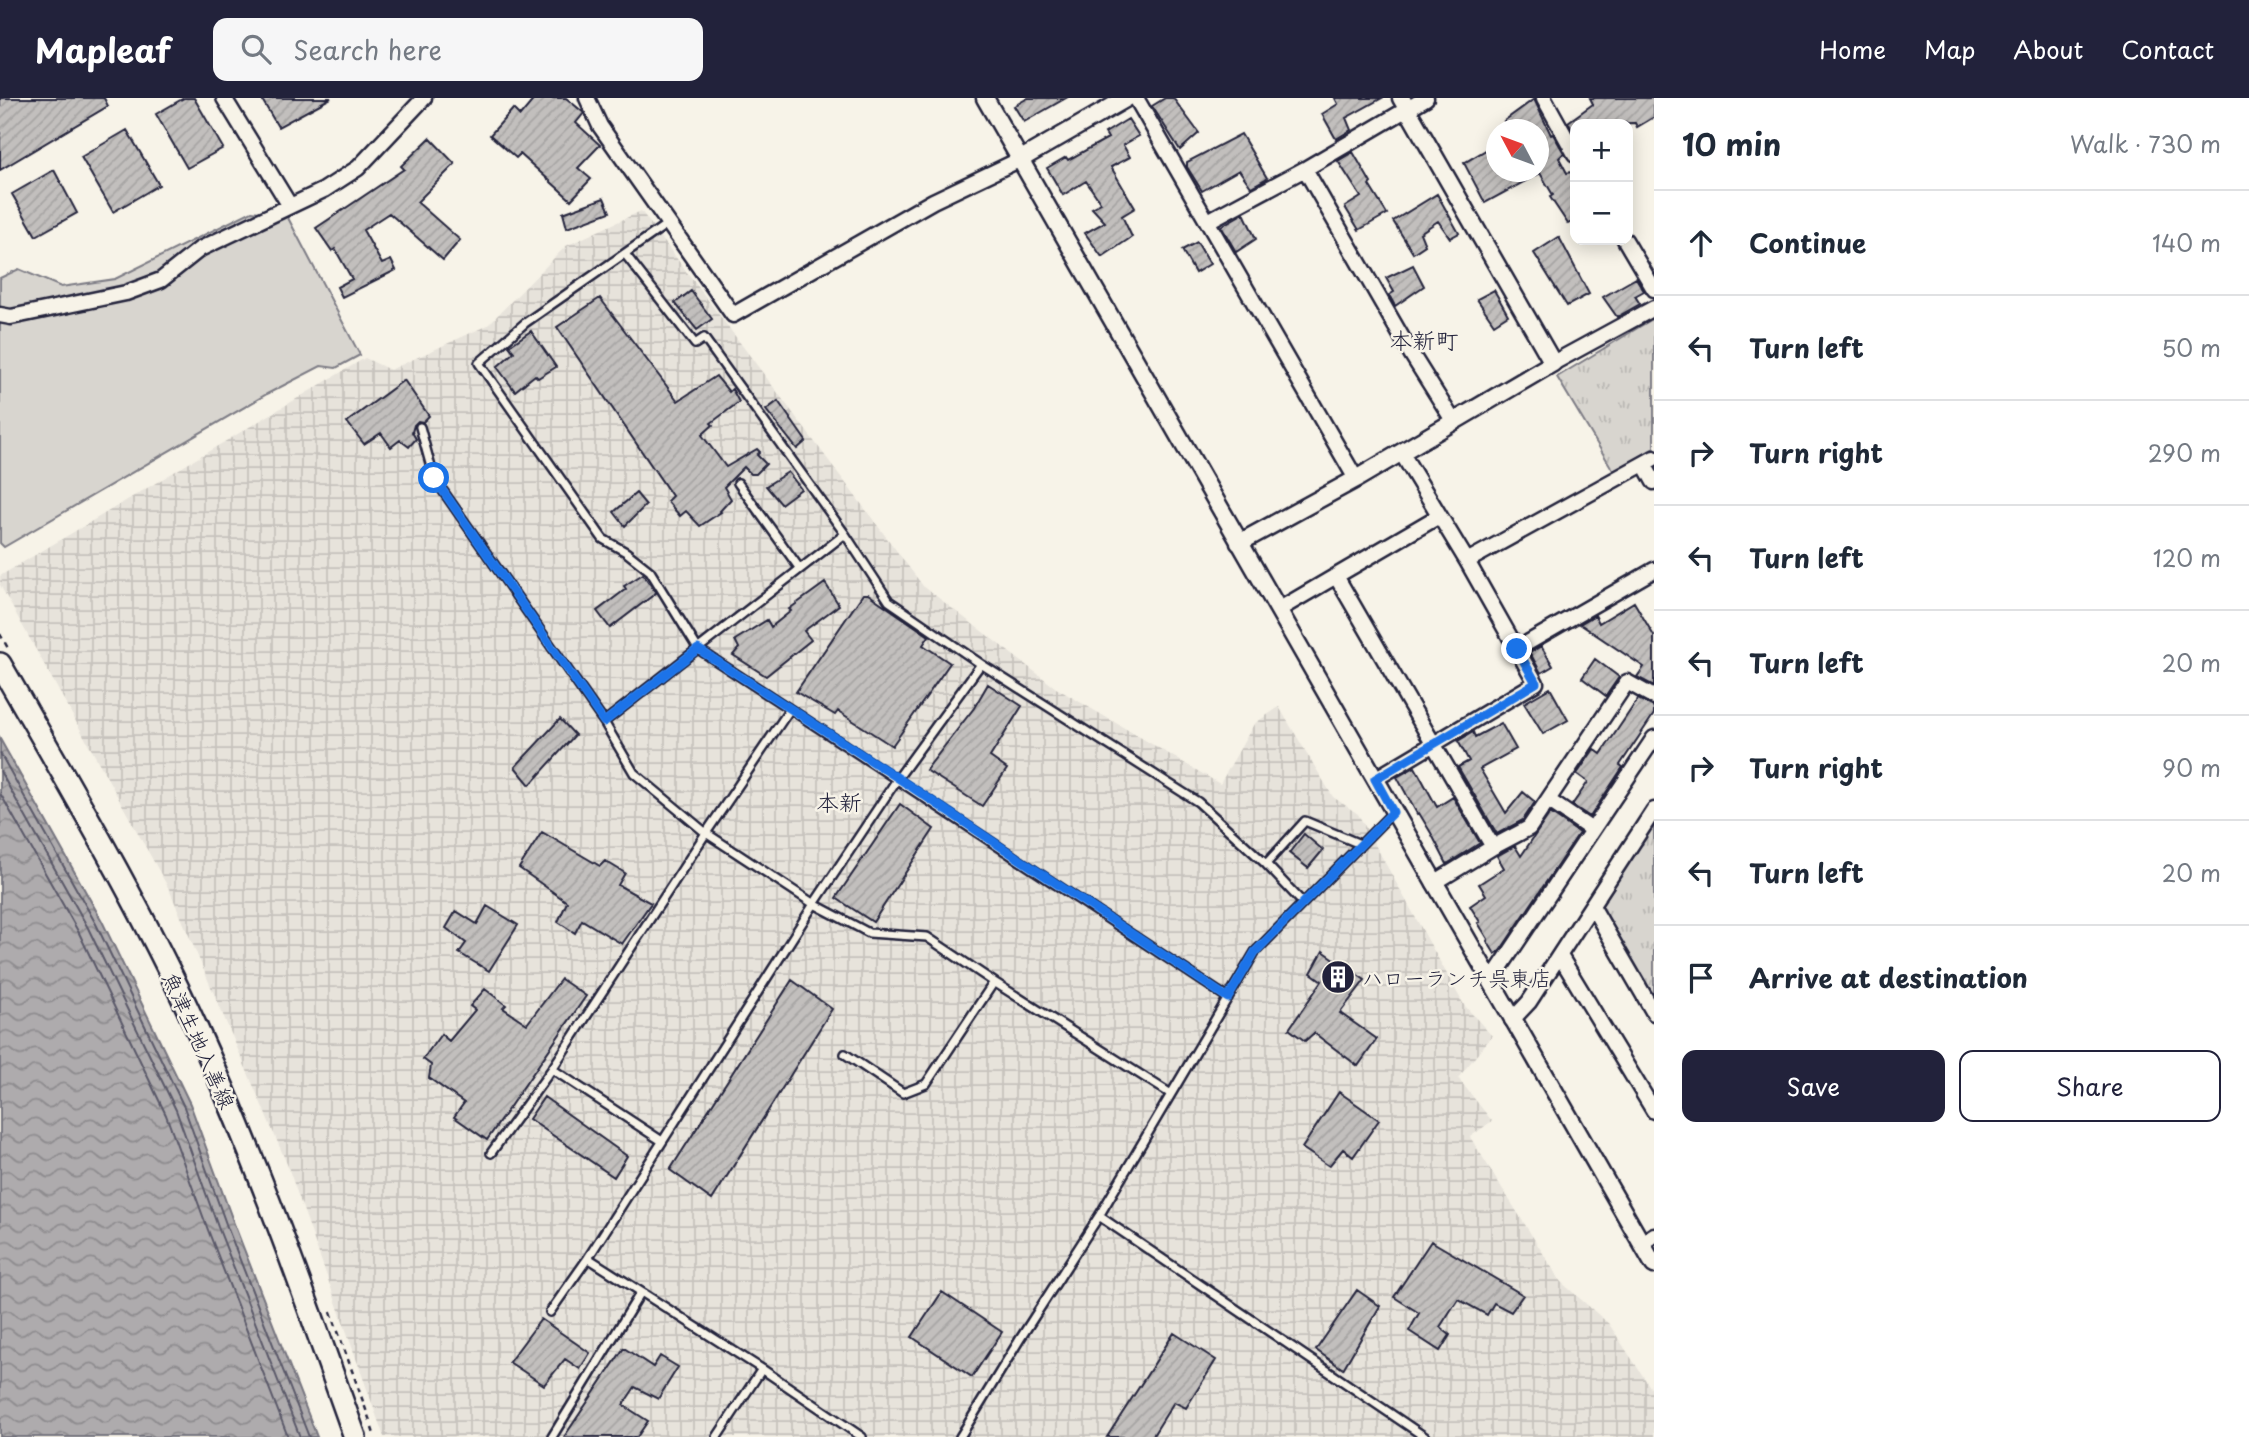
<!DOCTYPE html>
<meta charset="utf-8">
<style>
body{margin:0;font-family:"Playpen Sans","Klee One",sans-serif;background:#f6f6f7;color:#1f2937}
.controls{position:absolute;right:21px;top:21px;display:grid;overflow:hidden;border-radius:14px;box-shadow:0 4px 18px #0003}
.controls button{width:63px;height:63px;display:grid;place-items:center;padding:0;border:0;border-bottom:2px solid #e0e1e3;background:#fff;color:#1f2937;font:35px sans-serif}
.compass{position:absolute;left:1486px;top:21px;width:63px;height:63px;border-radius:50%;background:#fff;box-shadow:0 4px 18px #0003;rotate:311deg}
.stop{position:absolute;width:21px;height:21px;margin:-16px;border:5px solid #1a73e8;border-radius:50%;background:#fff}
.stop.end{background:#1a73e8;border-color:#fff;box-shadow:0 2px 7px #0008}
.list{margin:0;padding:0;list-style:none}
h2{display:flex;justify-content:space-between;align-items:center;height:91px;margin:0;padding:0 28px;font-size:30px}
h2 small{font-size:23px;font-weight:400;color:#747a83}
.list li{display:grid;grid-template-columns:46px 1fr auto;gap:21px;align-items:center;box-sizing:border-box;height:105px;padding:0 28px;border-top:2px solid #e0e1e3}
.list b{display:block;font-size:26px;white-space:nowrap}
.list em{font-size:23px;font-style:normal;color:#747a83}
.actions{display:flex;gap:14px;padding:21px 28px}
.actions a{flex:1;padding:16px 0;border:2px solid #22223b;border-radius:14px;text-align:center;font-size:24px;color:#22223b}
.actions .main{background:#22223b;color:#fff}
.icon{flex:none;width:38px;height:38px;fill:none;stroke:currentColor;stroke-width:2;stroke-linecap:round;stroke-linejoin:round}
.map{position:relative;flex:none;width:1654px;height:1339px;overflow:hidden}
header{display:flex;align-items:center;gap:42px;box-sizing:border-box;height:98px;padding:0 35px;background:#22223b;color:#fff}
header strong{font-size:33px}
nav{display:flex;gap:38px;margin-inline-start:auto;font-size:24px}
.search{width:490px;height:63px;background:#f6f6f7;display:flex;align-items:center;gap:18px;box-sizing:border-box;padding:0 24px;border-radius:14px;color:#747a83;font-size:26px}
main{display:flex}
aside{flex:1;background:#fff}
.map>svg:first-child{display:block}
.industrial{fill:url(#industrial-grid)}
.green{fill:#d8d5cf;stroke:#7d7c85;stroke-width:2}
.park{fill:url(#park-tufts);stroke:#7d7c85;stroke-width:2}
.water{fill:url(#water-waves);stroke:#76747f;stroke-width:2}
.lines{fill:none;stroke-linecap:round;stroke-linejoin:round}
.shore{stroke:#5a5969;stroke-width:2}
.building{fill:url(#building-hatch);stroke:#22223b;stroke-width:2}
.service-casing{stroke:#22223b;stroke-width:12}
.minor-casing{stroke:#22223b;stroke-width:19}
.tertiary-casing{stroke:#22223b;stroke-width:21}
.primary-casing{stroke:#22223b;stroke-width:26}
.path{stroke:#22223b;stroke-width:2.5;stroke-dasharray:5 5;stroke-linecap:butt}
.service{stroke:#f7f3e8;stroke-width:7}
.minor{stroke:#f7f3e8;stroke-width:14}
.tertiary{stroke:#f7f3e8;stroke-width:16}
.primary{stroke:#f7f3e8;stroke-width:21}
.route{stroke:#1a73e8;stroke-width:9}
.labels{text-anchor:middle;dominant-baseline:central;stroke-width:5;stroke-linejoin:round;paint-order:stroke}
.poi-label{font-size:21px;fill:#22223b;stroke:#f7f3e8;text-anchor:start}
.street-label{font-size:21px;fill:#22223b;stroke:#f7f3e8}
.neighbourhood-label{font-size:23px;fill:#22223b;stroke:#f7f3e8}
</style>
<header>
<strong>Mapleaf</strong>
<div class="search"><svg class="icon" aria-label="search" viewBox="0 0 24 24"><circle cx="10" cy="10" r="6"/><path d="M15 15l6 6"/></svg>Search here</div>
<nav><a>Home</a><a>Map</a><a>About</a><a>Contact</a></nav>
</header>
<main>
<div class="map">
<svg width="1654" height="1339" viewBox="0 0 1654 1339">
<defs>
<pattern id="industrial-grid" width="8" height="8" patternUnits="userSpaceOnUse" patternTransform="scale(1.75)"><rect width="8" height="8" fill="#e7e3db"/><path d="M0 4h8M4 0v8" fill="none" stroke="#c6c2bd"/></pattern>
<pattern id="park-tufts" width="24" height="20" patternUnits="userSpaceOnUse" patternTransform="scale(1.75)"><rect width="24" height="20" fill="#d8d5cf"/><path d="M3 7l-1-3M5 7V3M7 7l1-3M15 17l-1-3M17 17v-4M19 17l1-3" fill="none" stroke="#b9b7b3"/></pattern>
<pattern id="water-waves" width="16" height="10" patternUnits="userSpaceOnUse" patternTransform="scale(1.75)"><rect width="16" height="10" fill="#aeabad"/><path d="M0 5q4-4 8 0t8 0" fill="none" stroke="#8d8b8e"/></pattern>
<pattern id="building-hatch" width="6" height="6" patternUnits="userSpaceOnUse" patternTransform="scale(1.75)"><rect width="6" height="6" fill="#c2bfbd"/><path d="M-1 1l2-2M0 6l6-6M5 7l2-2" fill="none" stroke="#a6a4a3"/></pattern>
</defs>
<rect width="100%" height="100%" fill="#f7f3e8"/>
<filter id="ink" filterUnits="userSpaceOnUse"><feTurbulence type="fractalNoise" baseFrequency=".0143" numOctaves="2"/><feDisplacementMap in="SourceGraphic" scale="14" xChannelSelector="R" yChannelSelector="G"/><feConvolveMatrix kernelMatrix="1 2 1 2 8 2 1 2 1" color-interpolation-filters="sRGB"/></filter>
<g filter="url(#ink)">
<path class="industrial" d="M 641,113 L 923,488 L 1056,590 L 1220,686 L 1254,626 L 1279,609 L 1333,699 L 1358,716 L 1464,907 L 1492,938 L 1458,980 L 1492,1023 L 1470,1039 L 1561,1184 L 1609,1226 L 1654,1295 L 1654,1339 L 384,1339 L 287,1066 L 169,791 L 0,487 L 0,478 L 365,260 L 390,272 L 488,227 L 566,148 Z"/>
<path class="green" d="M 252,113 L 287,118 L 360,257 L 336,270 L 321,268 L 267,296 L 4,449 L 0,445 L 0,180 L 19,171 L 61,189 L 115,181 Z"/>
<path class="park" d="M 1654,220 L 1654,350 L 1614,374 L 1557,279 Z
M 1654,727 L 1654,898 L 1598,811 Z"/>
<path class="water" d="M 0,641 L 102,823 L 190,1006 L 233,1123 L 317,1339 L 0,1339 Z"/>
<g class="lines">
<path class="shore" d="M 0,655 L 96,826 L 184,1009 L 226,1126 L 309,1339
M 0,673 L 88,830 L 176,1012 L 218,1129 L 300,1339
M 0,695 L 79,835 L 166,1017 L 208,1132 L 288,1339"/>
</g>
<path class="building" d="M 0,0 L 104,0 L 108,8 L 0,72 Z
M 184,0 L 194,0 L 223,50 L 187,70 L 156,16 Z
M 261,0 L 331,0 L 278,29 Z
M 535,0 L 566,0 L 584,15 L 576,25 L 600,47 L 578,70 L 591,81 L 571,102 L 520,56 L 516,60 L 490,37 L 513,11 L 520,18 Z
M 1028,0 L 1066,0 L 1024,24 L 1014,8 Z
M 1165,0 L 1173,0 L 1199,35 L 1180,52 L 1152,8 Z
M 1335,0 L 1382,0 L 1346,20 L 1351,32 L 1336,41 L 1322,16 L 1338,6 Z
M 1590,0 L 1654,0 L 1654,19 L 1637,29 L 1635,25 L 1575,26 L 1575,37 L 1568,24 L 1593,6 Z
M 1534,1 L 1551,37 L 1553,36 L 1564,55 L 1559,60 L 1567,75 L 1575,73 L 1575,122 L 1568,126 L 1550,99 L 1553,97 L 1540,75 L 1485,105 L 1464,65 L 1496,46 L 1496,74 L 1539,74 L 1538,32 L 1511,32 L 1504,23 Z
M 1128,21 L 1139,38 L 1123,47 L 1130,59 L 1111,69 L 1135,110 L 1122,118 L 1132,139 L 1102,159 L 1085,135 L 1105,124 L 1092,110 L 1101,105 L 1086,83 L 1063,97 L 1047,70 L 1066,59 L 1068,62 L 1108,40 L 1105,35 Z
M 127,32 L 159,87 L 113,114 L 81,59 Z
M 1241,36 L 1267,80 L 1251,89 L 1239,72 L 1202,93 L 1187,69 L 1187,64 Z
M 430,40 L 455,66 L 417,104 L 460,142 L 443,162 L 389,115 L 363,132 L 382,166 L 391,162 L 396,172 L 342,199 L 337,189 L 352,181 L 335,151 L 332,153 L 316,130 L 404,71 L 401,68 Z
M 1353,54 L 1371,85 L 1369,87 L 1387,116 L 1359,132 L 1345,109 L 1361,99 L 1338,63 Z
M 54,72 L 77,115 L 36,138 L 12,96 Z
M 1437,96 L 1459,135 L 1450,140 L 1438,123 L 1420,135 L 1425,147 L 1413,155 L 1393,123 Z
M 604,100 L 610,114 L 567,130 L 563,115 Z
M 1244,115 L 1256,141 L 1236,154 L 1221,128 Z
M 1559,139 L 1589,196 L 1567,208 L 1534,155 Z
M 1197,144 L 1210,166 L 1195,175 L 1182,152 Z
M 1413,167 L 1424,188 L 1395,208 L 1389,197 L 1394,194 L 1386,180 Z
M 1636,180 L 1644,193 L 1635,198 L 1640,206 L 1617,219 L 1603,199 Z
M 1494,192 L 1508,217 L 1494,226 L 1477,201 Z
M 691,193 L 712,221 L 697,232 L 675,205 Z
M 600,200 L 678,303 L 716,278 L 729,294 L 732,291 L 739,304 L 711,325 L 713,327 L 702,337 L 726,369 L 757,351 L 760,354 L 757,357 L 766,366 L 756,376 L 751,376 L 744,369 L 724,389 L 731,401 L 720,413 L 721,414 L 700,428 L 686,413 L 680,418 L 667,403 L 672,398 L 557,229 Z
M 531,233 L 556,269 L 538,280 L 535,277 L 515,293 L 497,269 L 514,254 L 509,248 Z
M 404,282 L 429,318 L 423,324 L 418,323 L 414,327 L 412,334 L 416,341 L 409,349 L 400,342 L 391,349 L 381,335 L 364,346 L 347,324 Z
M 778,303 L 806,343 L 797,351 L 766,312 Z
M 788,374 L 801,391 L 781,406 L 766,388 Z
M 636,395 L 646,407 L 625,428 L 614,414 Z
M 643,476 L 656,495 L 610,530 L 597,513 L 626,491 L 624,488 Z
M 825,485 L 839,507 L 804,533 L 811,542 L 766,578 L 733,557 L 739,550 L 735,542 L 767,522 L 771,529 L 791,513 L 789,511 Z
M 863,496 L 868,496 L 929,538 L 923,547 L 950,565 L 892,648 L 838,613 L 835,617 L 796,594 Z
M 1634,504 L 1654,538 L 1654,588 L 1637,579 L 1644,569 L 1580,526 L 1595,517 L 1599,525 Z
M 1541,548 L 1553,568 L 1541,575 L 1530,555 Z
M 1595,561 L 1619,579 L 1606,598 L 1582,580 Z
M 988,586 L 1022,608 L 990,659 L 1007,671 L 982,708 L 926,672 L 974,610 Z
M 1550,590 L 1568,622 L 1543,636 L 1524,605 Z
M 1638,601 L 1654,609 L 1654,616 L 1620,667 L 1623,669 L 1590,719 L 1572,707 L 1588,684 L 1577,676 L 1594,651 L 1601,656 Z
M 560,621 L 575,637 L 530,687 L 515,669 Z
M 1501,625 L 1516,651 L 1480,671 L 1506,715 L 1523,694 L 1535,704 L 1523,722 L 1497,736 L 1458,669 L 1469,663 L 1458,643 L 1473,634 L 1475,639 Z
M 1415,669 L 1437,709 L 1453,699 L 1480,745 L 1447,766 L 1431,735 L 1419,715 L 1417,716 L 1397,679 Z
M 900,706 L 934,731 L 873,824 L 836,800 Z
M 1550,715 L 1579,735 L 1500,853 L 1495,856 L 1487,843 L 1488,841 L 1478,825 L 1480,824 L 1470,808 L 1486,797 L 1479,786 L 1504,770 L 1497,758 L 1515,748 L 1521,758 Z
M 542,734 L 600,768 L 605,763 L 625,775 L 618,787 L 651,805 L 622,846 L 582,822 L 575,835 L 558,824 L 567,804 L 519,770 Z
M 1304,736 L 1323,752 L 1308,770 L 1289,755 Z
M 487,808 L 518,827 L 489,873 L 459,855 L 466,845 L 446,830 L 456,813 L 477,826 Z
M 1323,853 L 1365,882 L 1340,915 L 1377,941 L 1358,968 L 1314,935 L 1305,943 L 1289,931 L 1322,883 L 1311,875 Z
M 561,881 L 586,898 L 487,1042 L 454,1019 L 464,1005 L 429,980 L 431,967 L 423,961 L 441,936 L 449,943 L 475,912 L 470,908 L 485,891 L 506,907 L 503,910 L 527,926 Z
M 792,882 L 832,911 L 712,1102 L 670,1072 Z
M 1339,994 L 1379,1022 L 1353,1059 L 1343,1051 L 1329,1068 L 1302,1050 Z
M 544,999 L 627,1058 L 614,1079 L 529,1021 Z
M 1431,1143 L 1523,1197 L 1511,1214 L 1494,1205 L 1487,1217 L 1458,1201 L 1440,1229 L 1450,1237 L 1440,1253 L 1409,1233 L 1419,1215 L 1394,1199 Z
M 1357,1192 L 1380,1208 L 1343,1271 L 1316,1252 Z
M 942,1194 L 1002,1234 L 972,1279 L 912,1239 Z
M 541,1221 L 590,1255 L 580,1271 L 565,1261 L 544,1287 L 509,1264 Z
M 1174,1235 L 1216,1262 L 1186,1310 L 1174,1304 L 1152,1339 L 1107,1339 Z
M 624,1250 L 653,1269 L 660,1258 L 678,1269 L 658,1301 L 635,1289 L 623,1307 L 648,1323 L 637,1339 L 564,1339 Z"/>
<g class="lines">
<g class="service-casing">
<path id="service" d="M 667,126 L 525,225 L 479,265 L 603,441 L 626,454 L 650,473 L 698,551 L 790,611
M 625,156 L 695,246 L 704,240 L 845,436 L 889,503 L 981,566 L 1198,704 L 1266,766 L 1302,804
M 420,329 L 434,380 L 604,624 L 634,675 L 706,735 L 814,806 L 869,835 L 927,839 L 994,884
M 738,385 L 800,471
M 604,624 L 845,436
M 1266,766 L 1305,723 L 1360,746
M 845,956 L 903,995 L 926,986 L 994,884 L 1171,996
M 662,1043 L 552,971 L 706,735 L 790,611 L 1228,900
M 491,1055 L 552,971
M 1099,1118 L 1425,1339
M 550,1214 L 588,1160
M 552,1339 L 641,1194
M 717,1339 L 762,1271
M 862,1339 L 762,1271 L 588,1160 L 814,806 L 898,680 L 981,566
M 960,1339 L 1020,1241 L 1099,1118 L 1255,854 L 1393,714"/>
</g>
<g class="minor-casing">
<path id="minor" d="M 224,0 L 290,108
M 587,0 L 600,28 L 733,217 L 933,103 L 1021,61
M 1136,0 L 1356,381
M 1544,0 L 1575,56
M 1305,71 L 1412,257 L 1454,324
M 1208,123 L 1305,71 L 1426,0
M 1625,142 L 1654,191
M 0,217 L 11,219 L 126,195 L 161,182 L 200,151 L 324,92 L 358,70 L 424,0
M 1553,265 L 1654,210
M 1644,366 L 1654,384
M 1467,463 L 1654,360
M 1278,512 L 1336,478
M 1517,551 L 1654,472
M 1375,681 L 1536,585 L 1467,463 L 1401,354
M 1548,702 L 1592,732
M 1493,749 L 1529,730 L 1627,584 L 1654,599
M 1434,785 L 1493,749 L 1336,478 L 1439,418
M 1592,808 L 1654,915
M 1560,858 L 1654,1013
M 1491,883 L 1654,640
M 1512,922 L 1529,904 L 1654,712
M 1642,1145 L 1654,1137"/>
</g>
<g class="tertiary-casing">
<path id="tertiary" d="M 985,0 L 1654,1167
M 1021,61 L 1127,0
M 1239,445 L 1356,381 L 1553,265 L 1401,0"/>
</g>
<g class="primary-casing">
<path id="primary" d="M 0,566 C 68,685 139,804 196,929 C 257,1062 306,1201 355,1339"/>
</g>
<path class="path" d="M 0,536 L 9,552
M 331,1214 L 370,1323
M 372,1330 L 375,1339"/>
<use href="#service" class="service"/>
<use href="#minor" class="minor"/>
<use href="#tertiary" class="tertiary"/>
<use href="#primary" class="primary"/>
</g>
</g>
<g class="lines" filter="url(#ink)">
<path class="route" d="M 434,380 L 604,624 L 698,551 L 898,680 L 1228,900 L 1255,854 L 1393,714 L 1375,681 L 1536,585 L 1517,551"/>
</g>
<defs>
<g id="building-disc" transform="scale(1.75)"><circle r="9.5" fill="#22223b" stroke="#f7f3e8"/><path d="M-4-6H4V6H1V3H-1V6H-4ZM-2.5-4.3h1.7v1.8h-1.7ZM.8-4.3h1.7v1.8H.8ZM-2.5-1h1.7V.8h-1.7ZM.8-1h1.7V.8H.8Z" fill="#fff"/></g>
</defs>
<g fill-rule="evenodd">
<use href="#building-disc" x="1338" y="879"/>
</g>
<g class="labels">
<g class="poi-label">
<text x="1362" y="879">ハローランチ呉東店</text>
</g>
<g class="street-label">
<text transform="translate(200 942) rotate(66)">魚津生地入善線</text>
</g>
<g class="neighbourhood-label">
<text x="1424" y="241">本新町</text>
<text x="839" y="703">本新</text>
</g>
</g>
</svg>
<div class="controls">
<button>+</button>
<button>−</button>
</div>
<svg class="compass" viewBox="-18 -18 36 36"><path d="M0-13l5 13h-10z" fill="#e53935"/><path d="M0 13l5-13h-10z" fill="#747a83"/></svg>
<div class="stop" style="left:434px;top:380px"></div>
<div class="stop end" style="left:1517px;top:551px"></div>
</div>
<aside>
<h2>10 min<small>Walk · 730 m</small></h2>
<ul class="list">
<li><svg class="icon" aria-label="ahead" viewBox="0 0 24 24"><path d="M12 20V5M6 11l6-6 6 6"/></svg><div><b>Continue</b></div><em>140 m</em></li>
<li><svg class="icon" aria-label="left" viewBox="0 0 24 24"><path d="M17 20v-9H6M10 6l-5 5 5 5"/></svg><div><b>Turn left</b></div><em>50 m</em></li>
<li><svg class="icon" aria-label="right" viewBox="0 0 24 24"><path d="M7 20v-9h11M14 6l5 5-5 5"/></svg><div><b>Turn right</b></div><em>290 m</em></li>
<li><svg class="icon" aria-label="left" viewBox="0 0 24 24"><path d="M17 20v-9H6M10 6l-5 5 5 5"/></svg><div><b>Turn left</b></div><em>120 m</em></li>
<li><svg class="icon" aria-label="left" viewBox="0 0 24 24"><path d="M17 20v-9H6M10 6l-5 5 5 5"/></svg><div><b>Turn left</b></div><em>20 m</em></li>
<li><svg class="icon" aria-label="right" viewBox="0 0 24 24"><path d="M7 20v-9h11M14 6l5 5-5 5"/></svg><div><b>Turn right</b></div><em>90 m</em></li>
<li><svg class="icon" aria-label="left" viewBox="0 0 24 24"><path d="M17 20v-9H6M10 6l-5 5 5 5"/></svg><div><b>Turn left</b></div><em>20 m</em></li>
<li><svg class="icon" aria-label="arrive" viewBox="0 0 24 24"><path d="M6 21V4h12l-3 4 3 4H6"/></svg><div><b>Arrive at destination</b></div></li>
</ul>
<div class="actions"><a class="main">Save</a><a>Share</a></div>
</aside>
</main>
